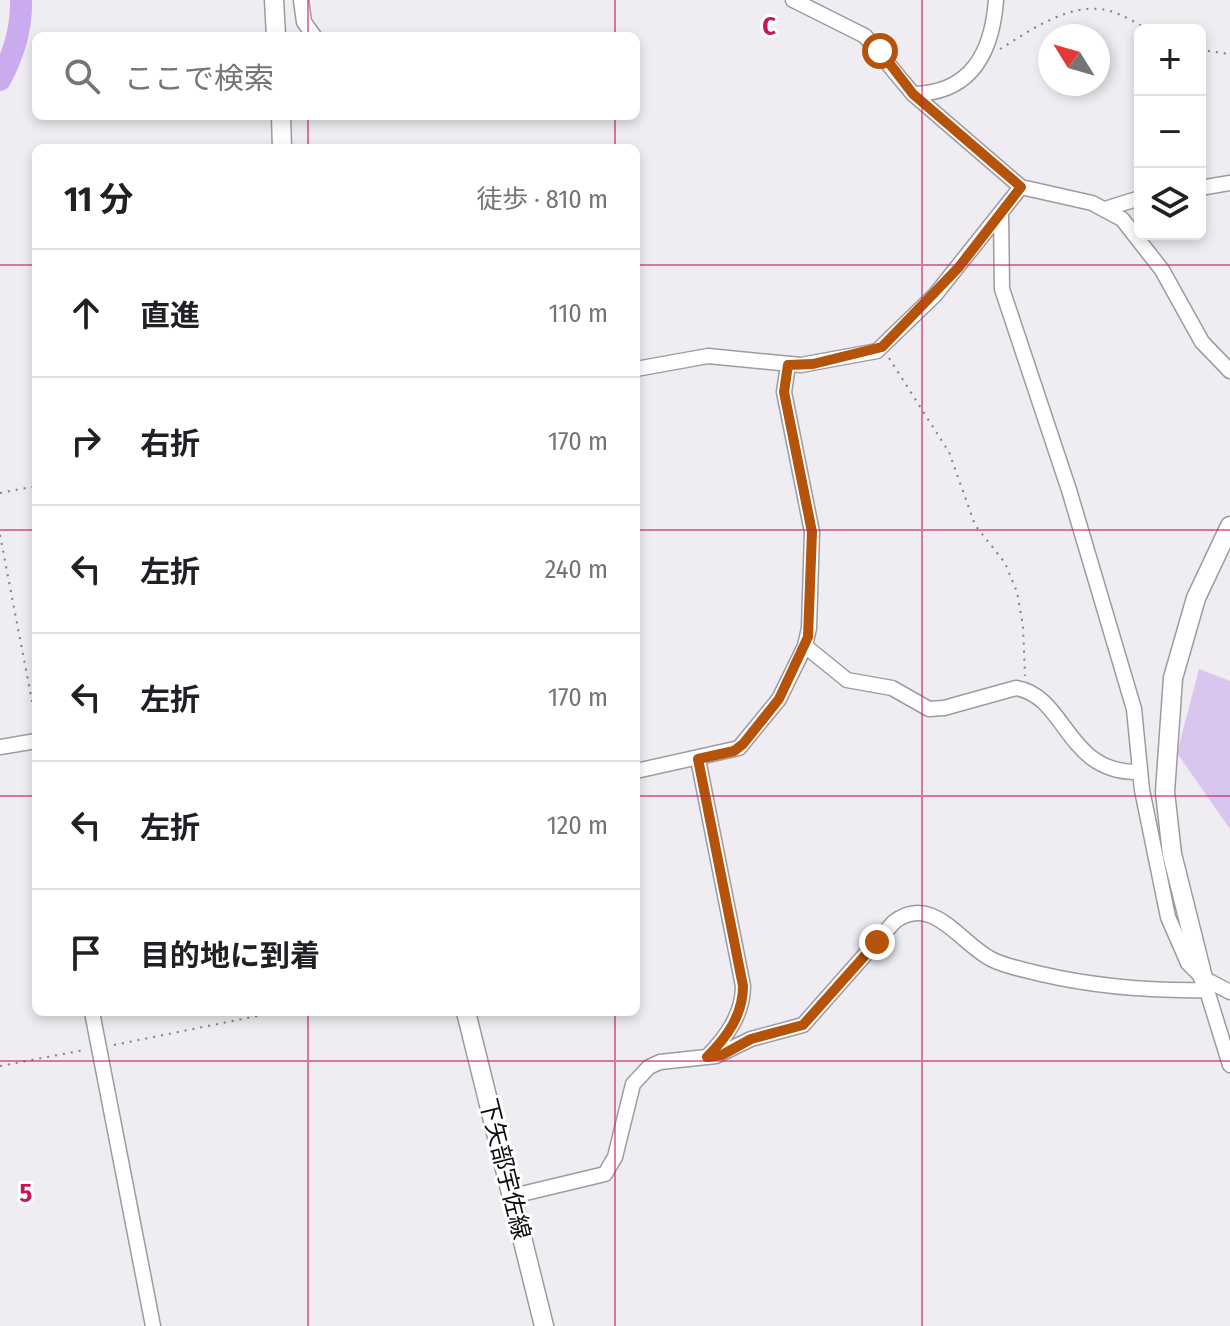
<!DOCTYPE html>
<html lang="ja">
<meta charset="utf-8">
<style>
body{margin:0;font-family:"Fira Sans Condensed","Noto Sans JP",sans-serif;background:#f2f2f2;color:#202124}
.controls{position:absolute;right:24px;top:24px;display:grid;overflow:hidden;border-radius:12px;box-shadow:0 4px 12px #0003}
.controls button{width:72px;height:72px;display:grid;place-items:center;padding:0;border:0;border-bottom:2px solid #e0e0e0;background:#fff;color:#202124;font:40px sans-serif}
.compass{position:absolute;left:1038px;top:24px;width:72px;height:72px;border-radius:50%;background:#fff;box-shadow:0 4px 12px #0003;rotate:307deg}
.stop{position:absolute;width:24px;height:24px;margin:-18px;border:6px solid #b45309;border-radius:50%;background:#fff}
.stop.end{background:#b45309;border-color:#fff;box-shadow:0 2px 8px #0008}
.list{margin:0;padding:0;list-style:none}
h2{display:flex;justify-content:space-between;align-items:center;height:104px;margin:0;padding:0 32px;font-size:34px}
h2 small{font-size:26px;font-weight:400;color:#757577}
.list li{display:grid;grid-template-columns:52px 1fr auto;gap:24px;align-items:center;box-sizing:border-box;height:128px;padding:0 32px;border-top:2px solid #e0e0e0}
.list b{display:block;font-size:30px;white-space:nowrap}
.list em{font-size:26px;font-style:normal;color:#757577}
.icon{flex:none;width:44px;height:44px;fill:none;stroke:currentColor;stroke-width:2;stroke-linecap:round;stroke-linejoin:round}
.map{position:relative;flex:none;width:1230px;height:1326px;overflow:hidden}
.search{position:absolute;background:#fff;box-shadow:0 4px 12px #0003;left:32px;top:32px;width:608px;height:88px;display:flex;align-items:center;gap:20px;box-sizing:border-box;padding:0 28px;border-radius:12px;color:#757577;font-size:30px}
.panel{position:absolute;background:#fff;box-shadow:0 4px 12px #0003;left:32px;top:144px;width:608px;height:872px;border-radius:12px}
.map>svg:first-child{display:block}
.green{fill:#d9c6f0}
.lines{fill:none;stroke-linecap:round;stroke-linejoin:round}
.river{stroke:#caacee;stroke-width:22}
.street-casing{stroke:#9d9ba1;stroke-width:17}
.secondary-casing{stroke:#9d9ba1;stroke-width:21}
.path{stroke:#807e82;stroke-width:2;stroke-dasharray:2 6;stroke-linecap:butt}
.street{stroke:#fff;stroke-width:14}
.secondary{stroke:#fff;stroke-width:18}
.route{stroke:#b45309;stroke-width:10}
.grid{fill:none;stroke:#c2185b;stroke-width:2;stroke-opacity:0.55}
.labels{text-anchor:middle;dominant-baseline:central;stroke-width:6;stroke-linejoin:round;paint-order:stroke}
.street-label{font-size:24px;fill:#0d0c0e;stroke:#fff}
.grid-label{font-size:26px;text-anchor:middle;font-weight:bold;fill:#c2185b;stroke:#fff;stroke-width:6;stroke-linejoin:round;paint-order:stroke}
</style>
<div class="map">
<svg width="1230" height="1326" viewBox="0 0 1230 1326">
<rect width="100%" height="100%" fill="#efecf2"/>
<path class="green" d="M 1199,669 L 1230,681 L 1230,829 L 1177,753 Z"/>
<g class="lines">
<path class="river" d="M 0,80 C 14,54 22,29 21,0"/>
<g class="street-casing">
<path id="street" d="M 301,0 L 304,22 L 314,36
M 793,0 L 865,36 L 913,94 L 1021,187 L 1092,203 L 1122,219 L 1162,270 L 1202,342 L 1230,371
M 913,94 C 971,93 992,53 996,0
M 1200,188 L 1230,183
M 1105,209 L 1140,198
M 1001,213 L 1002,289 L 1069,490 L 1134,709 L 1142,790 L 1168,917 L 1188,963 L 1203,978 L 1230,992
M 636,369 L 708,356 L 801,365 L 877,351 L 935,295 L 1021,187
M 805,646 L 847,680 L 892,688 L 929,709 L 944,708 L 1016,688 C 1068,697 1065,774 1140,772
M 0,747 L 36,741
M 698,759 L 743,986 C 743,1015 726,1037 707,1057
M 636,771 L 739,748 L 779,699 L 805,646 L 809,628 L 812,532 L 784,392 L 788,365
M 1204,981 L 1230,1065
M 92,1012 L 153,1326
M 513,1196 L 605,1174 L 615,1157 L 633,1084 L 649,1067 L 660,1062 L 716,1056 L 751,1039 L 803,1025 L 894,922 C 933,892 961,945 993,960 C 1008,967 1025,970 1041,974 C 1097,987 1149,991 1206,990"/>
</g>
<g class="secondary-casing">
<path id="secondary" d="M 274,0 L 276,36
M 281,116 L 282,148
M 1203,978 L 1172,854 L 1165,792 L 1173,678 L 1196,598 L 1230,526
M 466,1012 L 544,1326"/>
</g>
<path class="path" d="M 1000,49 C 1031,30 1073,0 1110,11 C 1124,15 1137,24 1150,30
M 1200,50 L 1230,54
M 889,358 L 949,452 L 975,525 L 1005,563 L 1017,592 L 1023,626 L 1025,676
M 0,493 L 36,486
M 0,535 L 36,722
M 114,1045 L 277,1012
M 0,1066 L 84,1050"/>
<use href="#street" class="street"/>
<use href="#secondary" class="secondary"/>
</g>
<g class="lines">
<path class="route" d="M 877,942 L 803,1025 L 751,1039 L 722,1055 L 707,1057 C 727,1037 743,1015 743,986 L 698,759 L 734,751 L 743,744 L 779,699 L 808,637 L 812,532 L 784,392 L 788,365 L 813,364 L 882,347 L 959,267 L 1021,187 L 913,94 L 880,51"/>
</g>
<path class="grid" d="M 308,0 L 308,36M 615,0 L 615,36M 922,0 L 922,1326M 308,116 L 308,148M 615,116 L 615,148M 0,265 L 36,265M 636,265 L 1230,265M 0,530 L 36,530M 636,530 L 1230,530M 0,796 L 36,796M 636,796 L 1230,796M 308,1012 L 308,1326M 615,1012 L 615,1326M 0,1061 L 1230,1061"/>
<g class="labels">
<g class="street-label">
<text transform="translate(505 1169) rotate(76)">下矢部宇佐線</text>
</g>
</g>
<g class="grid-label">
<text x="769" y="35">C</text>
<text x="26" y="1202">5</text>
</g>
</svg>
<div class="controls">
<button>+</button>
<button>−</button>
<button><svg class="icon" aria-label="layers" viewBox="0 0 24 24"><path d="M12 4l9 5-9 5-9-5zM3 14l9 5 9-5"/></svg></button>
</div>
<svg class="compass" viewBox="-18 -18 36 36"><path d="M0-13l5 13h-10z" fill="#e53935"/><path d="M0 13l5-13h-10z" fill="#757577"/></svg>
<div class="stop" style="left:880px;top:51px"></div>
<div class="stop end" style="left:877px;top:942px"></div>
<div class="search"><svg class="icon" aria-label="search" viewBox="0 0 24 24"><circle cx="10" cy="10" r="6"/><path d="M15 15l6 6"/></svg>ここで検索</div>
<section class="panel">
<h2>11 分<small>徒歩 · 810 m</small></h2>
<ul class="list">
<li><svg class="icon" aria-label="ahead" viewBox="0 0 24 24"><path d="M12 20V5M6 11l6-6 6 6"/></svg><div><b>直進</b></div><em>110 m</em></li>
<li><svg class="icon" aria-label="right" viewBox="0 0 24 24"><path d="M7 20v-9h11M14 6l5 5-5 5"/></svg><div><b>右折</b></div><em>170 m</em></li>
<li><svg class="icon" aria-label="left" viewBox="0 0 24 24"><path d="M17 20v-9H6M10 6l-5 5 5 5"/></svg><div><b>左折</b></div><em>240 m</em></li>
<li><svg class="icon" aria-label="left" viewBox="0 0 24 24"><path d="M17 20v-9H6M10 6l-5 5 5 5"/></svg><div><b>左折</b></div><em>170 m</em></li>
<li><svg class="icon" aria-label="left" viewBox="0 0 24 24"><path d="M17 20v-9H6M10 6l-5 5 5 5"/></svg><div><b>左折</b></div><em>120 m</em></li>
<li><svg class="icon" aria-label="arrive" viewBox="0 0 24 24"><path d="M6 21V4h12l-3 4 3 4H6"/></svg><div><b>目的地に到着</b></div></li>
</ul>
</section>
</div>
